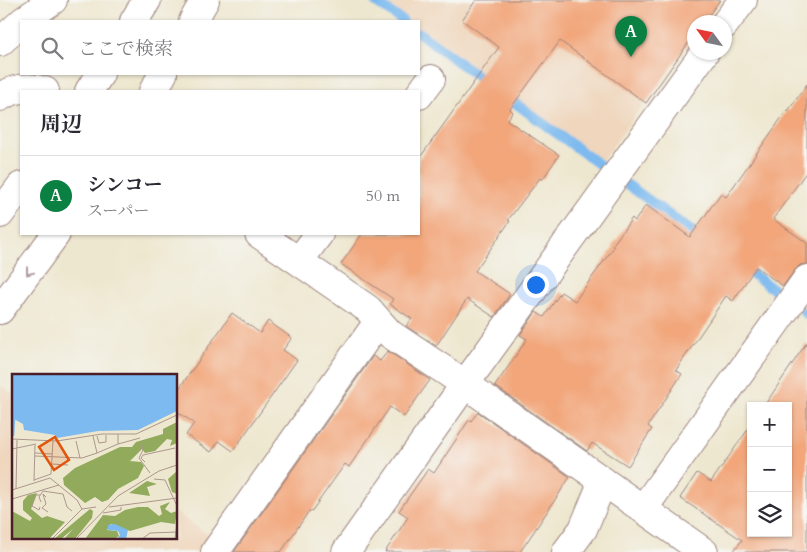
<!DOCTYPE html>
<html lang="ja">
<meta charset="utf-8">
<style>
body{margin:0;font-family:Cardo,"Noto Serif JP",serif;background:#f2f2f3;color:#2b2b33}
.controls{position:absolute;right:15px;bottom:15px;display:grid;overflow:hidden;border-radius:0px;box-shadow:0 1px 4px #0004}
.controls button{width:45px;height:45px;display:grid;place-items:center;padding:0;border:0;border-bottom:1px solid #e1e1e2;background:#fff;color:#2b2b33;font:25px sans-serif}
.compass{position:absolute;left:687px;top:15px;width:45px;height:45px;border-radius:50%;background:#fff;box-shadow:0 1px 4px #0004;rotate:303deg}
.you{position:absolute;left:535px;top:284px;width:18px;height:18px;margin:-12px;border:4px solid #fff;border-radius:50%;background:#1a73e8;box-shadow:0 0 0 8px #1a73e833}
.badge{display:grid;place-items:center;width:32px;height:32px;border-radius:50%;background:#0b8043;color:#fff;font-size:16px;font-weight:700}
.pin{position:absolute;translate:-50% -41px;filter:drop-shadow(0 1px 2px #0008)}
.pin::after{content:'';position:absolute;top:26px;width:18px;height:15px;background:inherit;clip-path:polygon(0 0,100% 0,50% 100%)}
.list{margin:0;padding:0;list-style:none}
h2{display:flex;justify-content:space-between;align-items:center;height:65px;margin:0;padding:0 20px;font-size:21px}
h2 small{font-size:16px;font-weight:400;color:#7c7c81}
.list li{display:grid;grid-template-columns:32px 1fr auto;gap:15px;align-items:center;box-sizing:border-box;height:80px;padding:0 20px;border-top:1px solid #e1e1e2}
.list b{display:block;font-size:19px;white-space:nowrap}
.list p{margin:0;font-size:16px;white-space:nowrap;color:#7c7c81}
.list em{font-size:16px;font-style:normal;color:#7c7c81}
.icon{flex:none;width:28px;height:28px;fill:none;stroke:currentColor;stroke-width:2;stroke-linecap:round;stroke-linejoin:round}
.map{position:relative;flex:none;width:807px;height:552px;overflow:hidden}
.search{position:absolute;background:#fff;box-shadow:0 1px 4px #0004;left:20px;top:20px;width:400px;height:55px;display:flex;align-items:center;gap:12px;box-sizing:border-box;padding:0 18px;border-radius:0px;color:#7c7c81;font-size:19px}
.panel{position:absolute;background:#fff;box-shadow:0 1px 4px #0004;left:20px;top:90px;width:400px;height:145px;border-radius:0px}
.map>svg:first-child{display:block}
.built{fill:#efd6bc}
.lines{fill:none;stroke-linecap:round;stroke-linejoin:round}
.stream{stroke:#7cbaef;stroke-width:10}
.building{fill:#f2a67a}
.minor-casing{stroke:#9c837d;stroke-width:30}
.highway-casing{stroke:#9c837d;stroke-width:30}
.minor{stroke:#fff;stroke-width:28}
.highway{stroke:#fff;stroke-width:28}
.oneway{stroke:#ae9aa0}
.inset-river{fill:none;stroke:#7cbaef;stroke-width:2.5}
.inset-road{fill:none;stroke:#ac978d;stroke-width:1}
.view{fill:#e0560e;fill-opacity:0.15;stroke:#e0560e;stroke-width:2.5}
.inset-edge{fill:none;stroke:#4a1f2b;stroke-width:2.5}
</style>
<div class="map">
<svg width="807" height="552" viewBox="0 0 807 552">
<rect width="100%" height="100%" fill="#f6f6f2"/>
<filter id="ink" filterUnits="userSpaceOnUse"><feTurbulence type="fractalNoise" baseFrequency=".02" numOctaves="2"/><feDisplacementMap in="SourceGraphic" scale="10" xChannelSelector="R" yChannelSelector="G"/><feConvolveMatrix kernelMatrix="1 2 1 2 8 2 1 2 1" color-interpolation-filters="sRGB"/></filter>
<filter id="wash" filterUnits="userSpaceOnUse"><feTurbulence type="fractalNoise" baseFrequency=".0096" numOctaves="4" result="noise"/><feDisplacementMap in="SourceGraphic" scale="20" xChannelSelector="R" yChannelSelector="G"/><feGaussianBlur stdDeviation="1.12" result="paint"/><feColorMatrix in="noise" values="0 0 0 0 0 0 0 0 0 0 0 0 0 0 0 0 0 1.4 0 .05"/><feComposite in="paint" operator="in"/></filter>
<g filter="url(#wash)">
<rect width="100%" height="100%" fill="#eee7cf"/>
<path class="built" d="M 382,0 L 721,0 L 704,22 L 694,22 L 694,35 L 601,162 L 419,27 L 419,21 L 411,21 Z
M 1,386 L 14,395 L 14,538 L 176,538 L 176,512 L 212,538 L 202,552 L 0,552 L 0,389 Z"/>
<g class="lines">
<path class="stream" d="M 373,0 L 403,21
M 419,33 L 488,84
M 504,95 L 600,165
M 628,185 L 704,240
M 741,266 L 776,291
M 804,312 L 807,314"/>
</g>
<g id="blocks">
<path class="building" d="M 476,0 L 720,0 L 704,22 L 694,22 L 694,35 L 646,103 L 560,41 L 510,109 L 513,112 L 507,120 L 559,155 L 542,180 L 540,178 L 508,220 L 510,221 L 475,271 L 510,294 L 494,317 L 467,299 L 436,346 L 406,326 L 412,319 L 390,304 L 393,299 L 341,264 L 362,234 L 419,234 L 419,159 L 499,47 L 462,20 Z
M 807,84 L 807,171 L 773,219 L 807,243 L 807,264 L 800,265 L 795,270 L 783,286 L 756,267 L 733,301 L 726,296 L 676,370 L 682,374 L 648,426 L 652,429 L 628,466 L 592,443 L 587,451 L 495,386 L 527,339 L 520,335 L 536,312 L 544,317 L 561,292 L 575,301 L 614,247 L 612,246 L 632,218 L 635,221 L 646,205 L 690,237 L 721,193 L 726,197 L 787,110 L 788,111 Z
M 232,313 L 260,333 L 268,321 L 292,338 L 283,350 L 297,360 L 233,451 L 219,441 L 211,452 L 186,435 L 194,423 L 176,411 L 176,393 Z
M 807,342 L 807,552 L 733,552 L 742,540 L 680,498 L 697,473 L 711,482 L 751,425 L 751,533 L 788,533 L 788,406 L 764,406 Z
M 388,351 L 430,380 L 404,417 L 390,407 L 349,467 L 345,464 L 311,512 L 309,511 L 281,552 L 234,552 L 373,356 L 380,361 Z
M 478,412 L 570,477 L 543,518 L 520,552 L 385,552 L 408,517 L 399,511 L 428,469 L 434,473 L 469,420 L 471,421 Z"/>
</g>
</g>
<g filter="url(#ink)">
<use href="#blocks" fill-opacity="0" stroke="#9c837d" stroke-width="1"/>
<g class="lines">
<g class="minor-casing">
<path id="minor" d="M 23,21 L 53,0
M 724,25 L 743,0
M 0,42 L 21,23
M 419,95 L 431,79
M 0,97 C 14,88 29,86 45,91
M 259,234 L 368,309 L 390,334 L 465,384 L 704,552
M 299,261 L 319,234
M 643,509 L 807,279
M 215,552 L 378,322
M 346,552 L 465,384 L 705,52
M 566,552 L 583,529 L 603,481"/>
</g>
<g class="highway-casing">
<path id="highway" d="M 134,21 L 147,0
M 193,21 L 205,0
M 89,91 L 100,74
M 153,91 L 163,74
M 0,214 L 21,186
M 0,310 L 56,234"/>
</g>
<use href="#minor" class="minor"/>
<use href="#highway" class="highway"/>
</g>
<defs><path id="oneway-chevron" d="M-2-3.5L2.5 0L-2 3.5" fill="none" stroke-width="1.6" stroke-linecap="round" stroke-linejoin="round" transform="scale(1.25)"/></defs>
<use class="oneway" href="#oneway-chevron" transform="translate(29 272) rotate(127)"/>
</g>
<g transform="translate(12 374)">
<rect width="165" height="165" fill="#eee7cf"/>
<path d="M 165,48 L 165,69 L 158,72 L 160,66 L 155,65 L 143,77 L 133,79 L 130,75 L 118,87 L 129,88 L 132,92 L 126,104 L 106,115 L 96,126 L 90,128 L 83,123 L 73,129 L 52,111 L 51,104 L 63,94 L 108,73 L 120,73 L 124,68 L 151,60 L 151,55 ZM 165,97 L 165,120 L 160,118 L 156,105 ZM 135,107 L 145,110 L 135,113 L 138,122 L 117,119 ZM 25,119 L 19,135 L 30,144 L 35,142 L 53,148 L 37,165 L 0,165 L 0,137 L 18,147 L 20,144 L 11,136 L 11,127 L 16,121 ZM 158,128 L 153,135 L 159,139 L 165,137 L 163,150 L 149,148 L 118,157 L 99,150 L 95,156 L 105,157 L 107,162 L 104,164 L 73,165 L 91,141 L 103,142 L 113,136 L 126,133 L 136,133 L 147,142 L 150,140 L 148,132 ZM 78,135 L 81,137 L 80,144 L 63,165 L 53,164 L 61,155 L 49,165 L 42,165 Z" fill="#92aa5c"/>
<path d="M 0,0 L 165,0 L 165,37 L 126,56 L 86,57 L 45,64 L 43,61 L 12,56 L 11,50 L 0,44 ZM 103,150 L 116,156 L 114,165 L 105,165 L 108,161 L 106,157 L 96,156 L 96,151 Z" fill="#7cbaef"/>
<path class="inset-river" d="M 1,62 L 2,45"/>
<path class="inset-road" d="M 106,60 L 106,70 L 128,64M 85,62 L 87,69 L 94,68 L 94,61M 0,65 L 45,67 L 90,60 L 124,60 L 165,41M 64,67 L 68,84M 129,68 L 131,76 L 127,84 L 138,99M 0,75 L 24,70M 23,79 L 40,80M 85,79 L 106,70M 23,82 L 70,84 L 85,79 L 81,62M 133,88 L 129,84 L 131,81 L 163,74M 40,90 L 56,91M 142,105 L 153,106 L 165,132M 22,106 L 39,100 L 41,67M 22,107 L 23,71M 4,115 L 5,66M 0,116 L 38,104 L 65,126 L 70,135M 28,121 L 24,121 L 20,132 L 27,136 L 28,133M 34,123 L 31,120 L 34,130 L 30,134 L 36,138M 0,125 L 47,111M 29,128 L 27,123 L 31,117 L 51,120 L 55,133 L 60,137M 97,133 L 165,124M 91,139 L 109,136 L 109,133M 40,165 L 70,135 L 84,133M 64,165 L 106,122 L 147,97 L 165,91M 130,165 L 138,159 L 165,158M 163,165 L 165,149"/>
<path class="view" d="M 43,63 L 57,86 L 42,96 L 27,73 Z"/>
<rect width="165" height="165" class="inset-edge"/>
</g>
</svg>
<div class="controls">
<button>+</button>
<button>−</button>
<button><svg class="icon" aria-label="layers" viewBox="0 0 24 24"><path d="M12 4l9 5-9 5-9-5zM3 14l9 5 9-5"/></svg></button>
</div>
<svg class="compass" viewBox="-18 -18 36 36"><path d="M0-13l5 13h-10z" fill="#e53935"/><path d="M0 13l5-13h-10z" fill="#7c7c81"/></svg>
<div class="you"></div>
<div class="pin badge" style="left:631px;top:57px">A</div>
<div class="search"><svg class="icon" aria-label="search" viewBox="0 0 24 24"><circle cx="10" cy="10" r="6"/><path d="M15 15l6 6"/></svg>ここで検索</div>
<section class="panel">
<h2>周辺<small></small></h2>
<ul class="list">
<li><span class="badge">A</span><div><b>シンコー</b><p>スーパー</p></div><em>50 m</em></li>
</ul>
</section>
</div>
